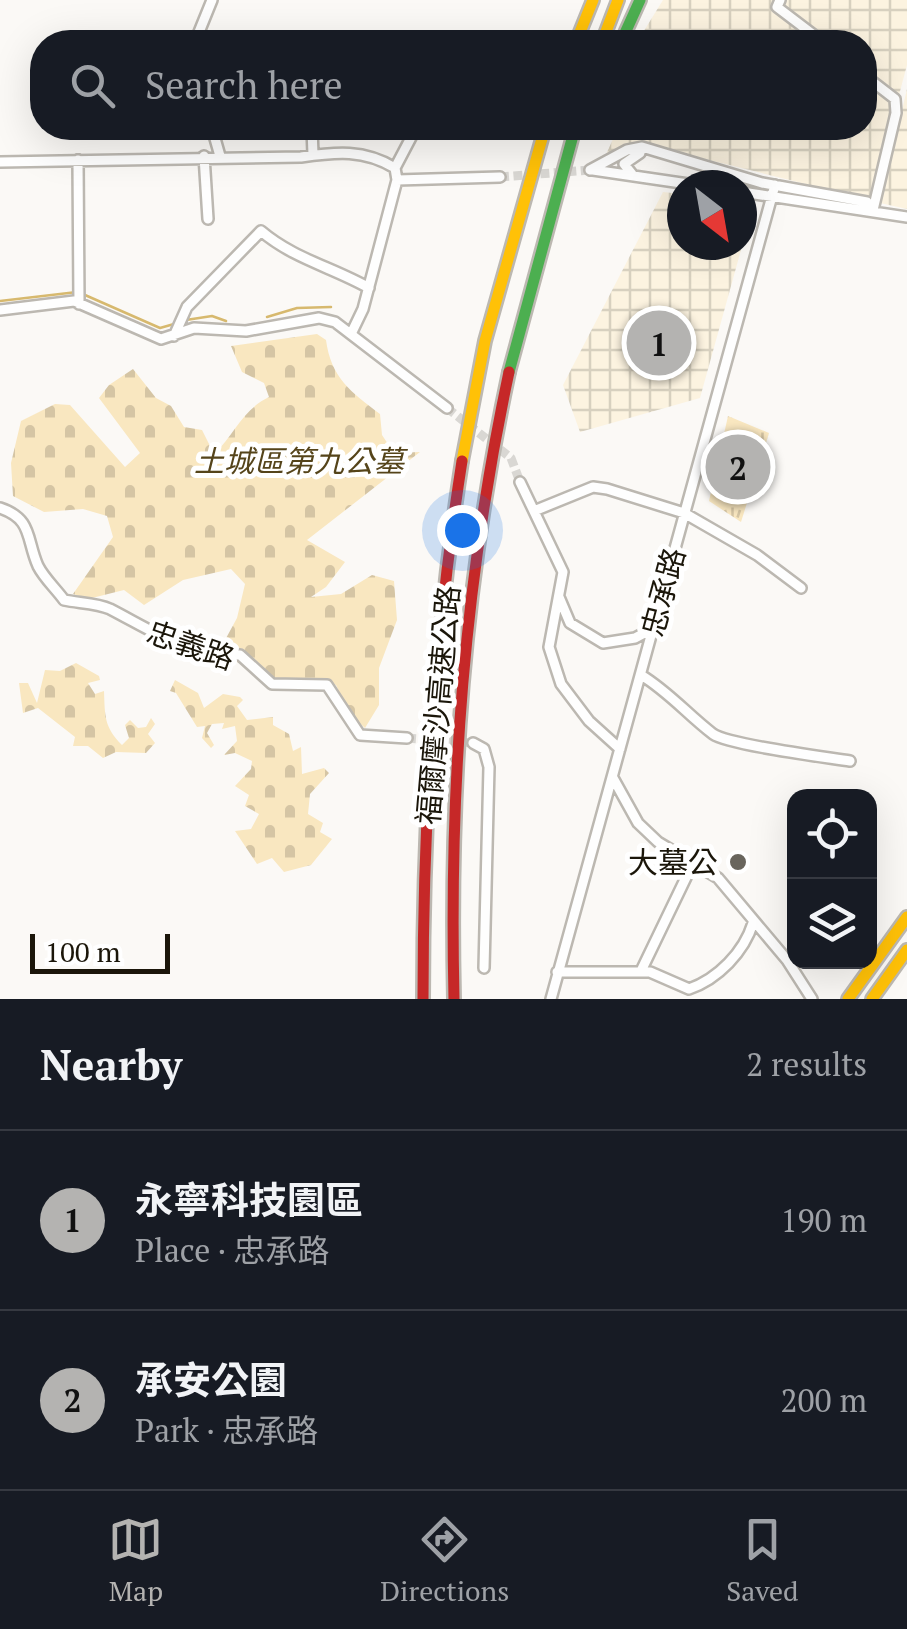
<!DOCTYPE html>
<meta charset="utf-8">
<style>
body{margin:0;font-family:"PT Serif","Noto Sans TC",serif;background:#242831;color:#f1f3f6}
.controls{position:absolute;right:30px;bottom:30px;display:grid;overflow:hidden;border-radius:20px;box-shadow:0 10px 40px #0002}
.controls button{width:90px;height:90px;display:grid;place-items:center;padding:0;border:0;border-bottom:2px solid #363941;background:#171b24;color:#f1f3f6;font:50px sans-serif}
.compass{position:absolute;left:667px;top:170px;width:90px;height:90px;border-radius:50%;background:#171b24;box-shadow:0 10px 40px #0002;rotate:149deg}
.scale{position:absolute;left:30px;bottom:25px;width:140px;box-sizing:border-box;padding-left:10px;border:5px solid #1b160a;border-top:0;font-size:28px;line-height:35px;white-space:nowrap;color:#1b160a;-webkit-text-stroke:8px #fff;paint-order:stroke}
.you{position:absolute;left:462px;top:530px;width:35px;height:35px;margin:-25px;border:8px solid #fff;border-radius:50%;background:#1a73e8;box-shadow:0 0 0 15px #1a73e833}
.badge{display:grid;place-items:center;width:65px;height:65px;border-radius:50%;background:#b4b3b1;color:#111;font-size:32px;font-weight:700}
.pin{position:absolute;translate:-50% -50%;border:5px solid #fff;box-shadow:0 2px 10px #0006}
.list{margin:0;padding:0;list-style:none}
h2{display:flex;justify-content:space-between;align-items:center;height:130px;margin:0;padding:0 40px;font-size:42px}
h2 small{font-size:32px;font-weight:400;color:#9ea1a6}
.list li{display:grid;grid-template-columns:65px 1fr auto;gap:30px;align-items:center;box-sizing:border-box;height:180px;padding:0 40px;border-top:2px solid #363941}
.list b{display:block;font-size:38px;white-space:nowrap}
.list p{margin:0;font-size:32px;white-space:nowrap;color:#9ea1a6}
.list em{font-size:32px;font-style:normal;color:#9ea1a6}
.icon{flex:none;width:55px;height:55px;fill:none;stroke:currentColor;stroke-width:2;stroke-linecap:round;stroke-linejoin:round}
.map{position:relative;flex:none;width:907px;height:999px;overflow:hidden}
.search{position:absolute;background:#171b24;box-shadow:0 10px 40px #0002;left:30px;right:30px;top:30px;height:110px;display:flex;align-items:center;gap:25px;box-sizing:border-box;padding:0 35px;border-radius:40px;color:#9ea1a6;font-size:38px}
.sheet{height:490px;background:#171b24}
nav{display:flex;justify-content:space-around;align-items:center;box-sizing:border-box;height:140px;border-top:2px solid #363941;background:#171b24;font-size:28px;color:#9ea1a6}
nav a{display:grid;justify-items:center;gap:5px}
nav .on{color:#b4b3b1}
.map>svg:first-child{display:block}
.industrial{fill:url(#industrial-grid)}
.cemetery{fill:url(#cemetery-stones)}
.park{fill:url(#park-tufts)}
.lines{fill:none;stroke-linecap:round;stroke-linejoin:round}
.stream{stroke:#d7b96e;stroke-width:2.5}
.street-tunnel{stroke:#d9d7d3;stroke-width:9;stroke-dasharray:9 4.5;stroke-linecap:butt}
.street-casing{stroke:#bcb8b1;stroke-width:14}
.fast-casing{stroke:#bcb8b1;stroke-width:16}
.slow-casing{stroke:#bcb8b1;stroke-width:16}
.jam-casing{stroke:#bcb8b1;stroke-width:16}
.street{stroke:#fefefe;stroke-width:9}
.fast{stroke:#4caf50;stroke-width:11}
.slow{stroke:#ffc107;stroke-width:11}
.jam{stroke:#c62828;stroke-width:11}
.poi-dot{fill:#69655d;stroke:#fff;stroke-width:4}
.labels{text-anchor:middle;dominant-baseline:central;stroke-width:10;stroke-linejoin:round;paint-order:stroke}
.park-label{font-size:30px;font-style:italic;fill:#55441a;stroke:#fff}
.street-label{font-size:30px;fill:#1b160a;stroke:#fff}
.poi-label{font-size:30px;fill:#1b160a;stroke:#fff;text-anchor:end}
</style>
<div class="map">
<svg width="907" height="999" viewBox="0 0 907 999">
<defs>
<pattern id="industrial-grid" width="8" height="8" patternUnits="userSpaceOnUse" patternTransform="scale(2.5)"><rect width="8" height="8" fill="#fcf3e0"/><path d="M0 4h8M4 0v8" fill="none" stroke="#d7d0bf"/></pattern>
<pattern id="cemetery-stones" width="16" height="16" patternUnits="userSpaceOnUse" patternTransform="scale(2.5)"><rect width="16" height="16" fill="#f9e7c0"/><path d="M2 7V4a2 2 0 0 1 4 0v3zM10 15v-3a2 2 0 0 1 4 0v3z" fill="#d5c5a4"/></pattern>
<pattern id="park-tufts" width="24" height="20" patternUnits="userSpaceOnUse" patternTransform="scale(2.5)"><rect width="24" height="20" fill="#f9e7c0"/><path d="M3 7l-1-3M5 7V3M7 7l1-3M15 17l-1-3M17 17v-4M19 17l1-3" fill="none" stroke="#d5c5a4"/></pattern>
</defs>
<rect width="100%" height="100%" fill="#fbf9f6"/>
<path class="industrial" d="M 663,0 L 907,0 L 907,65 L 871,200 L 656,147 L 627,145 L 603,161 L 618,128 L 864,128 L 864,42 L 637,42 Z
M 907,89 L 907,209 L 880,203 Z
M 663,192 L 682,194 L 682,245 L 742,245 L 742,202 L 754,203 L 700,398 L 580,432 L 563,385 Z"/>
<path class="cemetery" d="M 317,334 L 326,340 C 331,378 351,392 380,414 L 382,435 L 394,453 L 420,452 L 307,540 L 345,562 L 326,587 L 311,597 L 341,594 L 372,575 L 394,581 L 397,620 L 379,668 L 379,705 L 365,728 L 348,713 L 336,685 L 315,678 L 281,683 L 218,653 L 237,618 L 245,584 L 231,569 L 183,580 L 144,605 L 124,590 L 88,599 L 73,594 L 113,537 L 107,516 L 83,509 L 44,512 L 13,496 L 11,463 L 21,421 L 55,404 L 70,405 L 125,467 L 140,453 L 99,398 L 109,385 L 133,369 L 156,398 L 171,406 L 184,427 L 202,430 L 214,454 C 235,434 242,410 269,397 L 264,383 L 242,372 L 231,346 Z
M 76,663 L 99,676 L 100,680 L 88,683 L 95,694 L 104,691 C 105,716 104,727 122,745 L 129,738 L 125,725 L 130,720 L 138,728 L 146,727 L 151,718 L 155,724 L 148,734 L 155,743 L 146,753 L 116,752 L 103,758 L 88,746 L 73,746 L 75,737 L 38,708 L 23,713 L 19,683 L 28,683 L 37,703 L 45,670 L 60,671 Z
M 175,680 L 198,693 L 204,708 L 223,694 L 240,697 L 243,700 L 237,706 L 247,720 L 273,717 L 273,725 L 289,734 L 293,751 L 301,747 L 302,774 L 324,768 L 329,773 L 310,794 L 308,814 L 323,823 L 320,832 L 332,839 L 311,865 L 284,872 L 272,858 L 257,864 L 235,831 L 251,829 L 259,814 L 245,806 L 249,795 L 235,786 L 251,769 L 252,761 L 235,753 L 224,755 L 237,741 L 235,726 L 222,729 L 224,723 L 212,724 L 207,733 L 214,745 L 211,748 L 202,738 L 205,726 L 197,727 L 176,693 L 170,691 Z"/>
<path class="park" d="M 728,416 L 769,433 L 741,522 L 709,501 Z"/>
<g class="lines">
<path class="stream" d="M 85,295 L 160,328 L 174,324
M 0,301 L 77,292
M 267,317 L 297,308 L 331,307
M 186,320 L 212,316 L 226,321"/>
<path class="street-tunnel" d="M 500,177 L 590,170
M 447,408 L 511,458 L 520,482
M 407,738 L 473,743"/>
<g class="street-casing">
<path id="street" d="M 780,0 L 777,7 L 823,42
M 195,42 L 212,0
M 864,75 L 895,99 L 896,113 L 873,210
M 212,128 L 220,156
M 312,128 L 313,155
M 204,156 L 208,219
M 78,160 L 79,304
M 0,162 L 301,157 C 336,152 364,149 395,168 L 397,180
M 395,168 L 416,128
M 590,170 L 627,150 L 642,147 L 762,183 L 867,202 L 873,210
M 593,170 L 695,185
M 632,174 L 624,164 L 640,153
M 397,180 L 500,177
M 742,192 L 907,217
M 0,310 L 74,301 L 161,339 L 194,328 L 246,331 L 319,318 L 335,322 L 447,408
M 351,334 L 363,309 L 397,180
M 174,336 L 187,307 L 261,231 C 294,259 332,267 369,288
M 520,482 L 563,572 L 549,647 L 561,684 L 589,721 L 620,749
M 0,508 C 33,519 26,539 38,566 C 44,578 56,589 64,600 C 78,603 97,603 110,609 C 158,634 184,654 240,655 L 272,684 L 327,685 L 360,735 L 407,738
M 534,511 L 593,487 L 607,489 L 684,513 L 757,555 L 801,588
M 559,597 L 570,623 L 603,643 L 635,638 L 652,629
M 641,675 C 669,692 688,715 713,734 C 729,745 825,757 850,761
M 473,743 L 484,749 L 489,767 L 484,968
M 613,778 L 638,823 L 658,842 L 718,878 L 787,960 L 812,999
M 641,971 L 693,863
M 557,972 L 650,972 L 689,989 C 718,979 744,952 753,923
M 551,999 L 775,185"/>
</g>
<g class="fast-casing">
<path id="fast" d="M 621,42 L 640,0
M 509,372 L 575,128"/>
</g>
<g class="slow-casing">
<path id="slow" d="M 576,42 L 593,0
M 602,42 L 618,0
M 462,461 L 485,341 L 545,128
M 848,999 L 907,917
M 872,999 L 907,950"/>
</g>
<g class="jam-casing">
<path id="jam" d="M 423,999 C 423,818 434,640 462,461
M 454,999 C 449,784 464,583 509,372"/>
</g>
<use href="#street" class="street"/>
<use href="#fast" class="fast"/>
<use href="#slow" class="slow"/>
<use href="#jam" class="jam"/>
</g>
<circle class="poi-dot" cx="738" cy="862" r="10"/>
<g class="labels">
<g class="park-label">
<text x="299" y="461">土城區第九公墓</text>
</g>
<g class="street-label">
<text transform="translate(663 592) rotate(-75)">忠承路</text>
<text transform="translate(191 645) rotate(19)">忠義路</text>
<text transform="translate(438 705) rotate(-85)">福爾摩沙高速公路</text>
</g>
<g class="poi-label">
<text x="718" y="862">大墓公</text>
</g>
</g>
</svg>
<div class="controls">
<button><svg class="icon" aria-label="locate" viewBox="0 0 24 24"><circle cx="12" cy="12" r="6"/><path d="M12 2v4M12 18v4M2 12h4M18 12h4"/></svg></button>
<button><svg class="icon" aria-label="layers" viewBox="0 0 24 24"><path d="M12 4l9 5-9 5-9-5zM3 14l9 5 9-5"/></svg></button>
</div>
<svg class="compass" viewBox="-18 -18 36 36"><path d="M0-13l5 13h-10z" fill="#e53935"/><path d="M0 13l5-13h-10z" fill="#9ea1a6"/></svg>
<div class="scale">100 m</div>
<div class="you"></div>
<div class="pin badge" style="left:659px;top:343px">1</div>
<div class="pin badge" style="left:738px;top:467px">2</div>
<div class="search"><svg class="icon" aria-label="search" viewBox="0 0 24 24"><circle cx="10" cy="10" r="6"/><path d="M15 15l6 6"/></svg>Search here</div>
</div>
<section class="sheet">
<h2>Nearby<small>2 results</small></h2>
<ul class="list">
<li><span class="badge">1</span><div><b>永寧科技園區</b><p>Place · 忠承路</p></div><em>190 m</em></li>
<li><span class="badge">2</span><div><b>承安公園</b><p>Park · 忠承路</p></div><em>200 m</em></li>
</ul>
</section>
<nav>
<a class="on"><svg class="icon" aria-label="map" viewBox="0 0 24 24"><path d="M3 6l6-2 6 2 6-2v14l-6 2-6-2-6 2zM9 4v14M15 6v14"/></svg>Map</a>
<a><svg class="icon" aria-label="directions" viewBox="0 0 24 24"><path d="M12 3l9 9-9 9-9-9zM9 14v-3h6M13 9l2 2-2 2"/></svg>Directions</a>
<a><svg class="icon" aria-label="saved" viewBox="0 0 24 24"><path d="M7 4h10v16l-5-4-5 4z"/></svg>Saved</a>
</nav>
